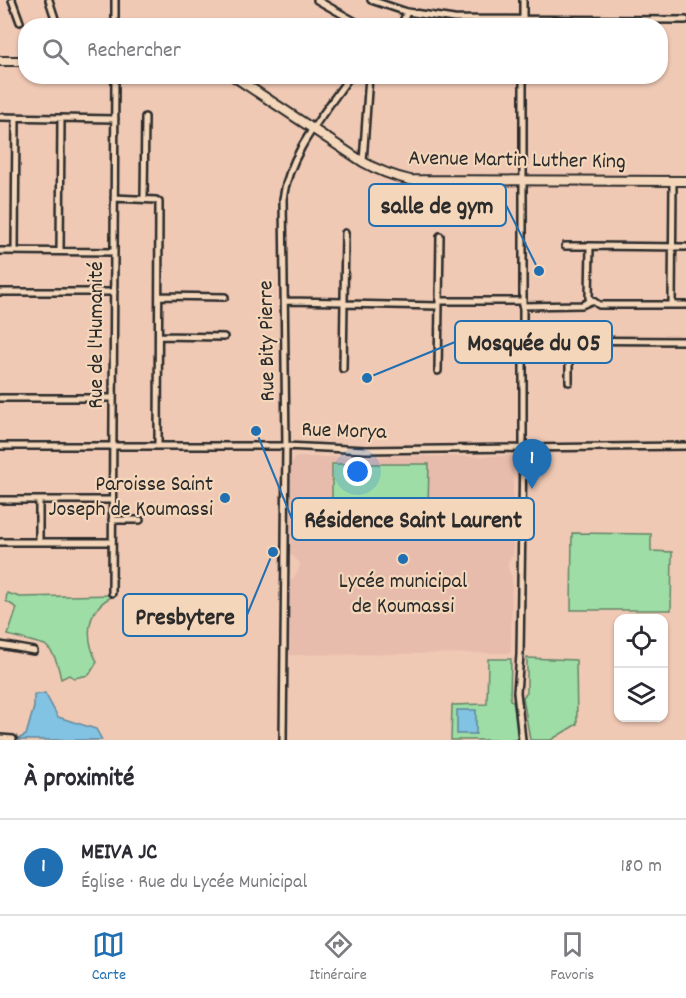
<!DOCTYPE html>
<html lang="fr">
<meta charset="utf-8">
<style>
body{margin:0;font-family:Dekko,sans-serif;background:#f2f2f3;color:#2b2b33}
.controls{position:absolute;right:18px;bottom:18px;display:grid;overflow:hidden;border-radius:12px;box-shadow:0 2px 4px #0004}
.controls button{width:54px;height:54px;display:grid;place-items:center;padding:0;border:0;border-bottom:2px solid #e1e1e2;background:#fff;color:#2b2b33;font:30px sans-serif}
.you{position:absolute;left:358px;top:472px;width:21px;height:21px;margin:-15px;border:4px solid #fff;border-radius:50%;background:#1a73e8;box-shadow:0 0 0 9px #1a73e833}
.badge{display:grid;place-items:center;width:39px;height:39px;border-radius:50%;background:#1f6fb2;color:#fff;font-size:20px;font-weight:700}
.pin{position:absolute;translate:-50% -50px;filter:drop-shadow(0 2px 3px #0008)}
.pin::after{content:'';position:absolute;top:32px;width:21px;height:18px;background:inherit;clip-path:polygon(0 0,100% 0,50% 100%)}
.list{margin:0;padding:0;list-style:none}
h2{display:flex;justify-content:space-between;align-items:center;height:78px;margin:0;padding:0 24px;font-size:26px}
h2 small{font-size:20px;font-weight:400;color:#7c7c81}
.list li{display:grid;grid-template-columns:39px 1fr auto;gap:18px;align-items:center;box-sizing:border-box;height:96px;padding:0 24px;border-top:2px solid #e1e1e2}
.list b{display:block;font-size:22px;white-space:nowrap}
.list p{margin:0;font-size:20px;white-space:nowrap;color:#7c7c81}
.list em{font-size:20px;font-style:normal;color:#7c7c81}
.icon{flex:none;width:33px;height:33px;fill:none;stroke:currentColor;stroke-width:2;stroke-linecap:round;stroke-linejoin:round}
.map{position:relative;flex:none;width:686px;height:740px;overflow:hidden}
.search{position:absolute;background:#fff;box-shadow:0 2px 4px #0004;left:18px;right:18px;top:18px;height:66px;display:flex;align-items:center;gap:15px;box-sizing:border-box;padding:0 21px;border-radius:24px;color:#7c7c81;font-size:22px}
.sheet{height:174px;background:#fff}
nav{display:flex;justify-content:space-around;align-items:center;box-sizing:border-box;height:84px;border-top:2px solid #e1e1e2;background:#fff;font-size:16px;color:#7c7c81}
nav a{display:grid;justify-items:center;gap:3px}
nav .on{color:#1f6fb2}
.map>svg:first-child{display:block}
.built{fill:#e8bcac}
.green{fill:#9edda6;stroke:#648468;stroke-width:1.5}
.water{fill:#82c2e2;stroke:#5f8699;stroke-width:1.5}
.lines{fill:none;stroke-linecap:round;stroke-linejoin:round}
.street-casing{stroke:#2b2b2b;stroke-width:10}
.secondary-casing{stroke:#2b2b2b;stroke-width:12}
.street{stroke:#f4d6ba;stroke-width:5}
.secondary{stroke:#f4d6ba;stroke-width:8}
.poi-dot{fill:#1f6fb2;stroke:#f4d6ba;stroke-width:2}
.labels{text-anchor:middle;dominant-baseline:central;stroke-width:4.5;stroke-linejoin:round;paint-order:stroke}
.street-label{font-size:22px;fill:#2b2b2b;stroke:#f4d6ba}
.poi-label{font-size:22px;fill:#2b2b2b;stroke:#f4d6ba;text-anchor:end}
.leader{fill:none;stroke:#1f6fb2;stroke-width:2}
.callout-dot{fill:#1f6fb2;stroke:#f4d6ba;stroke-width:2}
.callout{fill:#f4d6ba;stroke:#1f6fb2;stroke-width:2}
.callout-label{font-size:24px;text-anchor:middle;font-weight:bold;fill:#2b2b2b}
</style>
<div class="map">
<svg width="686" height="740" viewBox="0 0 686 740">
<rect width="100%" height="100%" fill="#f0c9b4"/>
<filter id="ink" filterUnits="userSpaceOnUse"><feTurbulence type="fractalNoise" baseFrequency=".0167" numOctaves="2"/><feDisplacementMap in="SourceGraphic" scale="12" xChannelSelector="R" yChannelSelector="G"/><feConvolveMatrix kernelMatrix="1 2 1 2 8 2 1 2 1" color-interpolation-filters="sRGB"/></filter>
<g filter="url(#ink)">
<path class="built" d="M 513,456 L 513,555 L 508,562 L 508,569 L 512,577 L 511,653 L 288,655 L 290,582 L 299,570 L 300,563 L 290,554 L 291,464 L 296,457 Z"/>
<path class="green" d="M 332,464 L 429,464 L 428,509 L 332,509 Z
M 572,533 L 651,534 L 651,551 L 672,552 L 671,610 L 571,610 Z
M 7,593 L 20,597 L 115,595 C 86,608 84,636 97,662 L 89,675 L 74,678 L 69,675 L 61,679 C 58,666 56,654 45,645 L 8,635 L 17,608 L 6,601 Z
M 527,658 L 576,660 L 577,724 L 551,740 L 530,740 L 523,697 L 527,693 Z
M 488,659 L 511,659 L 510,700 L 513,701 L 519,740 L 451,740 L 452,705 L 487,704 Z"/>
<path class="water" d="M 45,693 L 58,717 L 96,729 L 102,740 L 16,740 L 26,735 L 34,707 L 34,695 Z
M 457,710 L 476,710 L 476,734 L 457,734 Z"/>
<g class="lines">
<g class="street-casing">
<path id="street" d="M 12,0 L 20,22
M 49,0 L 57,25
M 115,0 L 115,26
M 317,0 L 363,26
M 371,0 L 407,12 L 454,19 L 686,20
M 523,0 L 523,26
M 401,26 L 407,12
M 0,117 L 115,119
M 363,162 L 369,76
M 114,198 L 156,200 L 159,202 L 158,446
M 144,199 L 145,117
M 565,246 L 590,246
M 686,247 L 590,246 L 589,298 L 599,305 L 686,305
M 0,251 L 114,252
M 15,251 L 16,118
M 60,251 L 61,118
M 0,292 L 114,292
M 159,296 L 225,297
M 285,301 L 344,302
M 439,301 L 522,301
M 344,304 L 439,306
M 672,305 L 673,181
M 522,306 L 582,305 L 591,301
M 159,336 L 224,337
M 523,340 L 686,341
M 343,369 L 345,233
M 438,371 L 440,236
M 569,382 L 569,340
M 0,398 L 113,398
M 0,446 L 286,446 L 366,450 L 686,446
M 0,500 L 112,500
M 112,520 L 140,520
M 39,541 L 39,500
M 0,542 L 112,542
M 112,593 L 115,76
M 0,645 L 34,651
M 0,738 L 13,739
M 283,740 L 286,446 L 283,199 C 289,153 324,114 350,76
M 522,740 L 517,692 L 520,655 L 523,447 L 523,76"/>
</g>
<g class="secondary-casing">
<path id="secondary" d="M 0,61 L 26,61
M 233,76 L 363,162 C 379,171 393,176 410,180 L 686,181"/>
</g>
<use href="#street" class="street"/>
<use href="#secondary" class="secondary"/>
</g>
</g>
<g class="poi-dot">
<circle cx="225" cy="498" r="6"/>
<circle cx="403" cy="559" r="6"/>
</g>
<g class="labels">
<g class="street-label">
<text transform="translate(517 161) rotate(1)">Avenue Martin Luther King</text>
<text transform="translate(97 335) rotate(-90)">Rue de l'Humanité</text>
<text transform="translate(268 341) rotate(-91)">Rue Bity Pierre</text>
<text transform="translate(344 432) rotate(2)">Rue Morya</text>
</g>
<g class="poi-label">
<text x="213" y="485">Paroisse Saint<tspan x="213" dy="25">Joseph de Koumassi</tspan></text>
<text x="403" y="582" text-anchor="middle">Lycée municipal<tspan x="403" dy="25">de Koumassi</tspan></text>
</g>
</g>
<path class="leader" d="M539 271L506 205M367 378L455 342M256 431L292 519M273 552L247 615"/>
<g class="callout-dot">
<circle cx="539" cy="271" r="6"/>
<circle cx="367" cy="378" r="6"/>
<circle cx="256" cy="431" r="6"/>
<circle cx="273" cy="552" r="6"/>
</g>
<g class="callout">
<rect x="369" y="184" width="137" height="42" rx="6"/>
<rect x="455" y="321" width="157" height="42" rx="6"/>
<rect x="292" y="498" width="242" height="42" rx="6"/>
<rect x="123" y="594" width="124" height="42" rx="6"/>
</g>
<g class="callout-label">
<text x="437" y="213">salle de gym</text>
<text x="534" y="350">Mosquée du 05</text>
<text x="413" y="527">Résidence Saint Laurent</text>
<text x="185" y="624">Presbytere</text>
</g>
</svg>
<div class="controls">
<button><svg class="icon" aria-label="locate" viewBox="0 0 24 24"><circle cx="12" cy="12" r="6"/><path d="M12 2v4M12 18v4M2 12h4M18 12h4"/></svg></button>
<button><svg class="icon" aria-label="layers" viewBox="0 0 24 24"><path d="M12 4l9 5-9 5-9-5zM3 14l9 5 9-5"/></svg></button>
</div>
<div class="you"></div>
<div class="pin badge" style="left:532px;top:489px">1</div>
<div class="search"><svg class="icon" aria-label="search" viewBox="0 0 24 24"><circle cx="10" cy="10" r="6"/><path d="M15 15l6 6"/></svg>Rechercher</div>
</div>
<section class="sheet">
<h2>À proximité<small></small></h2>
<ul class="list">
<li><span class="badge">1</span><div><b>MEIVA JC</b><p>Église · Rue du Lycée Municipal</p></div><em>180 m</em></li>
</ul>
</section>
<nav>
<a class="on"><svg class="icon" aria-label="map" viewBox="0 0 24 24"><path d="M3 6l6-2 6 2 6-2v14l-6 2-6-2-6 2zM9 4v14M15 6v14"/></svg>Carte</a>
<a><svg class="icon" aria-label="directions" viewBox="0 0 24 24"><path d="M12 3l9 9-9 9-9-9zM9 14v-3h6M13 9l2 2-2 2"/></svg>Itinéraire</a>
<a><svg class="icon" aria-label="saved" viewBox="0 0 24 24"><path d="M7 4h10v16l-5-4-5 4z"/></svg>Favoris</a>
</nav>
